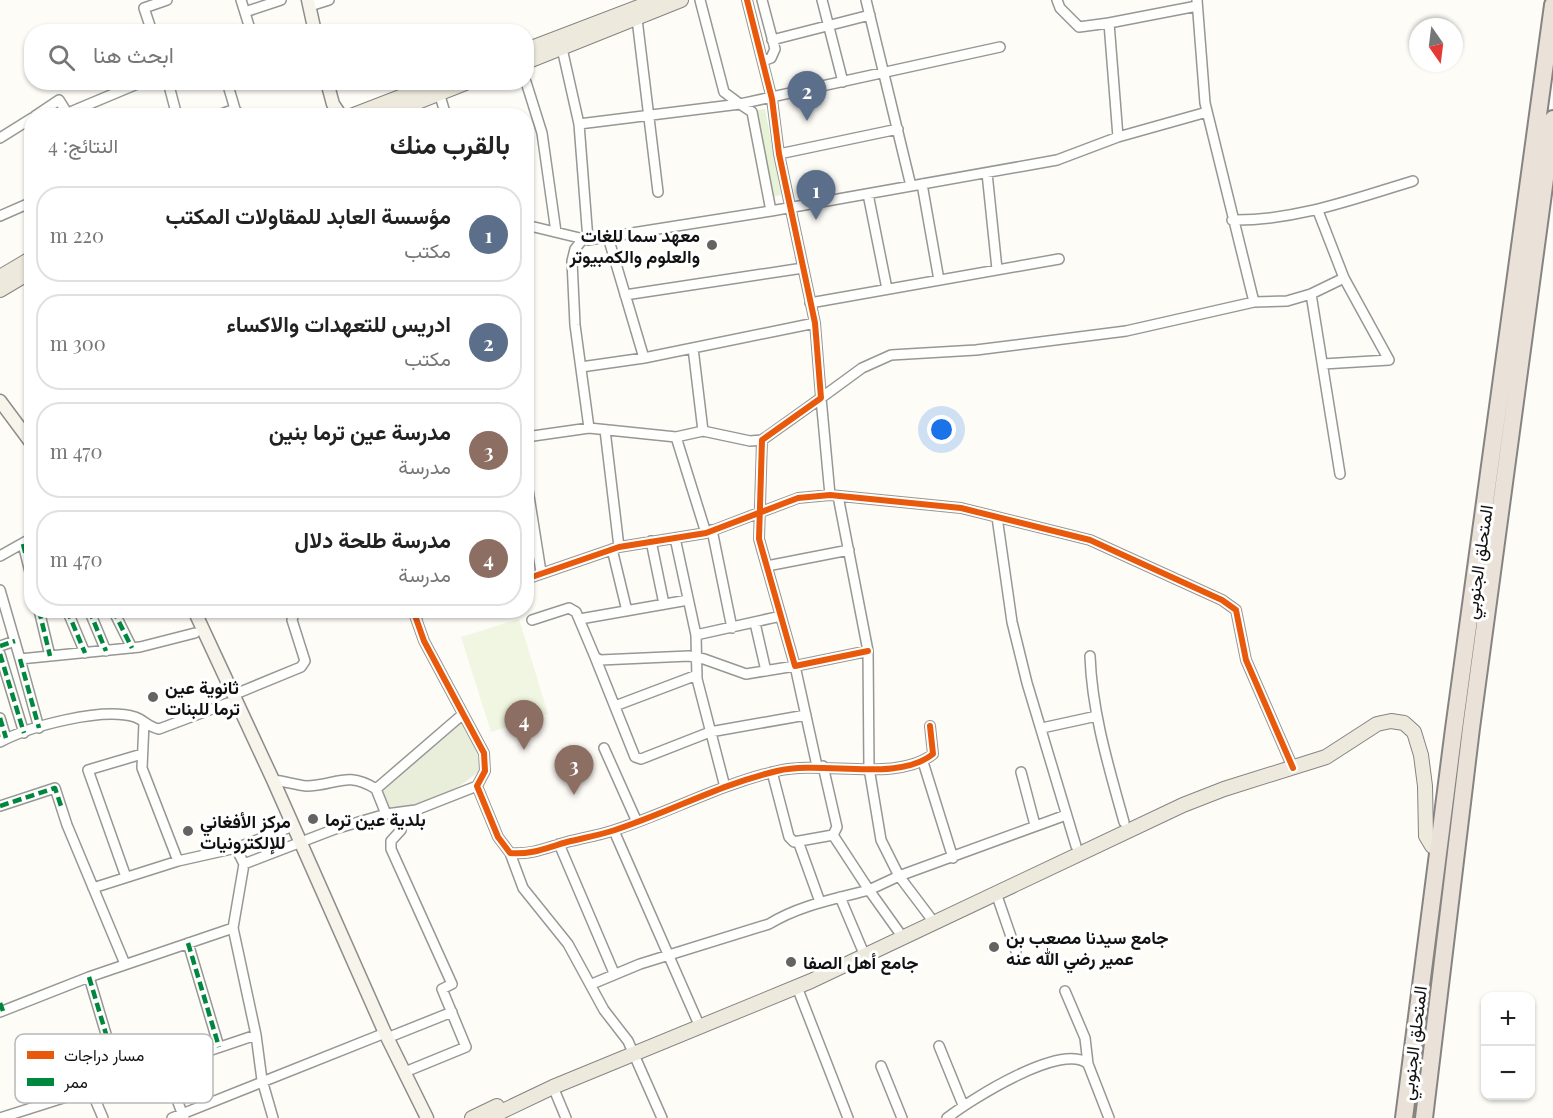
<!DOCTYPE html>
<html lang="ar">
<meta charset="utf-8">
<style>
body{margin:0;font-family:"Playfair Display",Vazirmatn,serif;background:#f2f2f2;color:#222;direction:rtl}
.controls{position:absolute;right:18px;bottom:18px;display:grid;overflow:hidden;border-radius:12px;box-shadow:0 2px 4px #0004}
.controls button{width:54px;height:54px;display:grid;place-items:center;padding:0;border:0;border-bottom:2px solid #e0e0e0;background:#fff;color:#222;font:30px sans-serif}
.compass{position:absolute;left:1409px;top:18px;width:54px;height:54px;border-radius:50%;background:#fff;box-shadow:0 2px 4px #0004;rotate:166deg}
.you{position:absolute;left:942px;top:430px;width:21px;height:21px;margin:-15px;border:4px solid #fff;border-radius:50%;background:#1a73e8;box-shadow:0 0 0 9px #1a73e833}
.badge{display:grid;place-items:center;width:39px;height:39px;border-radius:50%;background:#646362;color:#fff;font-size:20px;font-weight:700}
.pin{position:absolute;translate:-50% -50px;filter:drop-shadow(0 2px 3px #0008)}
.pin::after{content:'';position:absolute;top:32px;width:21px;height:18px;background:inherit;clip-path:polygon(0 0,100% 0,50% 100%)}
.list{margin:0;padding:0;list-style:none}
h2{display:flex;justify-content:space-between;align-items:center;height:78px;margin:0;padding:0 24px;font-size:26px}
h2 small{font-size:20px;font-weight:400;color:#767676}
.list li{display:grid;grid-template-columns:39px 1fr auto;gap:18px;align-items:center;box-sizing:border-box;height:96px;margin:0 12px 12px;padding:0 12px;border:2px solid #e0e0e0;border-radius:24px}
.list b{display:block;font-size:22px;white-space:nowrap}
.list p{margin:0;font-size:20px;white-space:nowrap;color:#767676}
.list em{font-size:20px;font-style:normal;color:#767676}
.icon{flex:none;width:33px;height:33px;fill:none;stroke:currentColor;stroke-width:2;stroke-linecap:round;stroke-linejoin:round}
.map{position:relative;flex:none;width:1553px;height:1118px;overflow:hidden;direction:ltr}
.search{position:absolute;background:#fff;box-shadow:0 2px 4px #0004;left:24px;top:24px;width:510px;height:66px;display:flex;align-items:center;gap:15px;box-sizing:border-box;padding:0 21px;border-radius:24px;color:#767676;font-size:22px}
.panel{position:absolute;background:#fff;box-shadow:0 2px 4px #0004;left:24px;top:108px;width:510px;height:510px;border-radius:24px;direction:rtl}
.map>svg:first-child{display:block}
.green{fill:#e7f3d7}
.cemetery{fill:#e9eedb}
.pitch{fill:#f0f6e1}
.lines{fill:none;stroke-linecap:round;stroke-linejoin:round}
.street-casing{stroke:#979795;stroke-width:12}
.secondary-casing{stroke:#8e8d8b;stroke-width:15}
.primary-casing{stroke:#858482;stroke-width:16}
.highway-casing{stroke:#858482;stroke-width:20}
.street{stroke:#fffffe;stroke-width:9}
.secondary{stroke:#f6f4eb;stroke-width:12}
.primary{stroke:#ede9dc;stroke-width:14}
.highway{stroke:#eae1d8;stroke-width:16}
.quiet{stroke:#00873e;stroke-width:4.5;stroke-dasharray:9 4.5;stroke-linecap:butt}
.cycleway-casing{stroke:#fff;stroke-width:10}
.cycleway{stroke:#e8590c;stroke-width:6}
.poi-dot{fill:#646362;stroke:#fff;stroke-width:2}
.labels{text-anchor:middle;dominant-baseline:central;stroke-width:6;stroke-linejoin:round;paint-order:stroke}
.poi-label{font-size:18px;font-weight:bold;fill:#111;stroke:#fff;text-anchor:start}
.street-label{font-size:18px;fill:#111;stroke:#fff}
.key{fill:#fff;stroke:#b8b8b8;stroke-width:1.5}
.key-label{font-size:16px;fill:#111}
</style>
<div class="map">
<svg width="1553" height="1118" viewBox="0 0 1553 1118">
<rect width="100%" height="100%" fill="#fdfcf7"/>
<path class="green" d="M 765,109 L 781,195 L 773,197 L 757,110 Z"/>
<path class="cemetery" d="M 461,722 L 478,754 L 479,771 C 453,794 425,804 391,810 L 381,790 Z"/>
<path class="pitch" d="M 519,619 L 548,714 L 491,732 L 461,637 Z"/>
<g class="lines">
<g class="street-casing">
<path id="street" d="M 241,0 L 251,32
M 700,0 L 724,92 L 740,104 L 1000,47
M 747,0 L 772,99 L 779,154 L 815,323 L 821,398 L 762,440 L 759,539 L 795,666 L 868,651
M 762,0 L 775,49 L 771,58 L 763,61
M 822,0 L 843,82
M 866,0 L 911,186
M 1057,0 L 1060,8 L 1079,27 L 1109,23
M 1197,0 L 1205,103 L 1254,302
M 310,6 L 329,0
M 245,12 L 281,0
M 637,19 L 658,192
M 152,32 L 144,8 L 167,0
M 772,40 L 870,15
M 561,44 L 579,124 L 588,240
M 168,82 L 177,116
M 227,82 L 235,109 L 240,116
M 526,82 L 542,133 L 556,232
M 438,89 L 446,116
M 68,113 L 142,82
M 35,116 L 59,100 L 69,116
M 216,116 L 235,109
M 579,124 L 740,104 L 752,112 L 771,211
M 1118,137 L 1109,23 L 1197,6
M 0,138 L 32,118
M 779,154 L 898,129
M 987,173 L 997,269
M 922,184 L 939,280
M 868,194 L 887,289
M 1318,211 L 1344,278 L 1389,360 L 1323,364
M 0,216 L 32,202
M 1232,220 C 1295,221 1354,199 1413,181
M 526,225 L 588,240 L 771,211 L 1057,160 L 1118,137 L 1207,112
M 608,237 L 644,358
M 583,239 L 575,249 L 572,261 L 575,325 L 589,428
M 1311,294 L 1340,474
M 625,295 L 803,268
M 810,303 L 1059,259
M 693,348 L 703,431
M 581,367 L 644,358 L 815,323
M 605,430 L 619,547
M 526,437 L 589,428 L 676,437 L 706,533
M 676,437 L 703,431 L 750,441 L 762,440
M 526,477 L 541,572
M 830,495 L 821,398 L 862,368 L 891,355 L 976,350 L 1126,331 L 1254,302 L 1287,301 L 1311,294 L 1344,278
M 838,496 L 868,651 L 869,768 L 881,840 L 899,876 L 930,917
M 997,517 L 1012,622 L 1027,683 L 1076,846
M 712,530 L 732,628
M 675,538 L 696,635 L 697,679 L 725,787
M 651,541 L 664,604
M 23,544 L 32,580
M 612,549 L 627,611
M 0,556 L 32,538
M 767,566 L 849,550
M 526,579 L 619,547 L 706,533 L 798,498 L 830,495 L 961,508 L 1090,540 L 1222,600 L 1236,610 L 1246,660 L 1293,768
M 0,590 L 20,659 L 140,647 L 195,633
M 39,610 L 50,656
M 67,610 L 85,653
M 89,610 L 106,651
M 113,610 L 132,648
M 413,610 L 424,641 L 484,753 L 485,771 L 477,786 L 498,837 L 510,853 C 531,855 546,848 567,842 C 583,838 600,835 615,830 C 670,812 721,784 777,771 C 823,760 897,783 933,754 L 930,726
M 415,615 L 428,610
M 580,619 L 688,600
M 532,620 L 569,608 L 576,612 L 595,657 L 600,660 L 689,656 L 704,659 L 746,674 L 795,666 L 817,766
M 755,623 L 766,671
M 696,635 L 781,616
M 0,646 L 15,641
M 0,654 L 24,733
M 1090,656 C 1092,713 1109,768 1124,822
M 595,657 L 635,757 L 641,759 L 710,732 L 806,715
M 20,659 L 39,728
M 233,695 L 301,667 L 305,661 L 292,620 L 295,610
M 615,706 L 697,675
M 0,718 L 6,738
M 144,723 L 142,768 L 178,861 L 236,848 L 244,864 L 233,928 L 256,1035 L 262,1080 L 273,1118
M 1042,728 L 1097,716
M 0,742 C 30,726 102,707 135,717 C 144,720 148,727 159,729 L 228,703
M 604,748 L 637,822
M 923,762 L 953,858
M 772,772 L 789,837 L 794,842 L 833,835 L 837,827 L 823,766
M 1021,772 L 1035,825
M 273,780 C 284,781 296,785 306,786 C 336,786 346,770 376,789 L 386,814
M 376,789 L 463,714
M 0,806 L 55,788 L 67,825 L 125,964
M 404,812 L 401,830 L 391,841 L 391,849 L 452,984 L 442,989 L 466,1047 L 405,1072
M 614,831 L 700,1027
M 798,841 L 820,902
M 559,844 L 614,973
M 236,848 L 288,828
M 510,853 L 523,888 L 568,944 L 604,1010 L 628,1041 L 662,1118
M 244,864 L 335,829 L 386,814 L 416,810 L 477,786
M 126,877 L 88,770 L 142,754
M 93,888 L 178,861
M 996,893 L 1016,951
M 840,897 L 862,949
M 899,932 L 869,890 L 899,876 L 1066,815
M 188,943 L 219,1047
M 89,977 L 120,1081
M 592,984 L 640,964 L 769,924 C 800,905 835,899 869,890 L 833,835
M 797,987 L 848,1118
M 1065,991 L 1085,1038 L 1088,1064 L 1109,1118
M 0,1012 L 89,977 L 233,928
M 387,1038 L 452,1012
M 939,1046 L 963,1105
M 164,1066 L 256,1035
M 881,1066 L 902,1118
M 553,1087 L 566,1118
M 91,1090 L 103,1118
M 0,1118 L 164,1066 L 184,1118
M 172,1118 L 385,1033
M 947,1118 C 970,1100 1063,1041 1088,1064"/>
</g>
<g class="secondary-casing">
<path id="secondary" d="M 308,0 L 315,32
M 327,82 L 333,104 L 341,116
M 0,401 L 32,444
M 194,610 L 273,780 L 385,1033 L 427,1118"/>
</g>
<g class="primary-casing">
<path id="primary" d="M 526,50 L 657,0
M 526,62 L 681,0
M 351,116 L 439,82
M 382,116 L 468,82
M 0,277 L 32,258
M 0,290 L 32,271
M 472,1118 L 497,1106
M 488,1118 L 553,1087 L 811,981 L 1183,805 L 1224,789 L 1326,757 L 1377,724 L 1391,721 L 1404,723 L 1414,732 L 1421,755 L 1425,786 L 1426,836 L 1432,846 L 1438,849"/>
</g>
<g class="highway-casing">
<path id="highway" d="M 1404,1118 L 1454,729 L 1553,5
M 1424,1118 L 1471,728 L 1553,119"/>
</g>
<use href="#street" class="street"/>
<use href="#secondary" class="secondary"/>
<use href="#primary" class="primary"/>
<use href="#highway" class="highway"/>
<path class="quiet" d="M 23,544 L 32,580
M 39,610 L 50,656
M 67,610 L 85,653
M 89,610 L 106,651
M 113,610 L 132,648
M 0,646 L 15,641
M 0,654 L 24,733
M 20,659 L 39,728
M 0,718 L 6,738
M 0,806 L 55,788 L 61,806
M 188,943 L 219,1047
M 89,977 L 120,1081
M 0,1003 L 3,1011"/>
<g class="cycleway-casing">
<path id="cycleway" d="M 747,0 L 772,99 L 779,154 L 815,323 L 821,398 L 762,440 L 759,539 L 795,666 L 868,651
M 526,579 L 619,547 L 706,533 L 798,498 L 830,495 L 961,508 L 1090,540 L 1222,600 L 1236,610 L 1246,660 L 1293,768
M 413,610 L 424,641 L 484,753 L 485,771 L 477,786 L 498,837 L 510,853 C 531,855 546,848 567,842 C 583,838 600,835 615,830 C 670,812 721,784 777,771 C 823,760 897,783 933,754 L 930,726"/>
</g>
<use href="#cycleway" class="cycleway"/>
</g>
<g class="poi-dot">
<circle cx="712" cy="245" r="6"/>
<circle cx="153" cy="697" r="6"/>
<circle cx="313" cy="819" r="6"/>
<circle cx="188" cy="831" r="6"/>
<circle cx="994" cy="947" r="6"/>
<circle cx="791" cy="962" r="6"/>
</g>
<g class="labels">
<g class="poi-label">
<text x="700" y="235" text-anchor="end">معهد سما للغات<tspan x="700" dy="21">والعلوم والكمبيوتر</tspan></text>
<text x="165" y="687">ثانوية عين<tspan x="165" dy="21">ترما للبنات</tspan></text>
<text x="325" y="819">بلدية عين ترما</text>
<text x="200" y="821">مركز الأفغاني<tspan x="200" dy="21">للإلكترونيات</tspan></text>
<text x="1006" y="937">جامع سيدنا مصعب بن<tspan x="1006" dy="21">عمير رضي الله عنه</tspan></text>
<text x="803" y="962">جامع أهل الصفا</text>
</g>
<g class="street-label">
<text transform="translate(1478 562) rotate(-82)">المتحلق الجنوبي</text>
<text transform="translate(1413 1043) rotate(-83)">المتحلق الجنوبي</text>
</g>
</g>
<rect x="15" y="1034" width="198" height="69" rx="9" class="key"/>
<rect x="27" y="1051" width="27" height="8" fill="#e8590c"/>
<rect x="27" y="1078" width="27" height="8" fill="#00873e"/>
<g class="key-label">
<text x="64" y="1061">مسار دراجات</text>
<text x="64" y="1088">ممر</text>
</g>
</svg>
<div class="controls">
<button>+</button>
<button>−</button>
</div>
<svg class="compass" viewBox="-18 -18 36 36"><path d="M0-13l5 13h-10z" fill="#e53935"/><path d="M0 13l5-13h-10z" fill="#767676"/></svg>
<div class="you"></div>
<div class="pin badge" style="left:816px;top:220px;background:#5c6f8a">1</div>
<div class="pin badge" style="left:807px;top:121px;background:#5c6f8a">2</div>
<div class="pin badge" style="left:574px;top:795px;background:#8d6e63">3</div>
<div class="pin badge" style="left:524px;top:750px;background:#8d6e63">4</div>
<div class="search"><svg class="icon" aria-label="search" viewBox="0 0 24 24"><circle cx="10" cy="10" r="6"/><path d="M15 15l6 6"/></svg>ابحث هنا</div>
<section class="panel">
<h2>بالقرب منك<small>النتائج: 4</small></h2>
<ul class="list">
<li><span class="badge" style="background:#5c6f8a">1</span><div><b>مؤسسة العابد للمقاولات المكتب</b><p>مكتب</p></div><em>220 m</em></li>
<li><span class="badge" style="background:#5c6f8a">2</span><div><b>ادريس للتعهدات والاكساء</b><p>مكتب</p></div><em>300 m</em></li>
<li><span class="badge" style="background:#8d6e63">3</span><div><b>مدرسة عين ترما بنين</b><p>مدرسة</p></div><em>470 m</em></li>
<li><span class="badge" style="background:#8d6e63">4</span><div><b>مدرسة طلحة دلال</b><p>مدرسة</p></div><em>470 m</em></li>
</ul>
</section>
</div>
